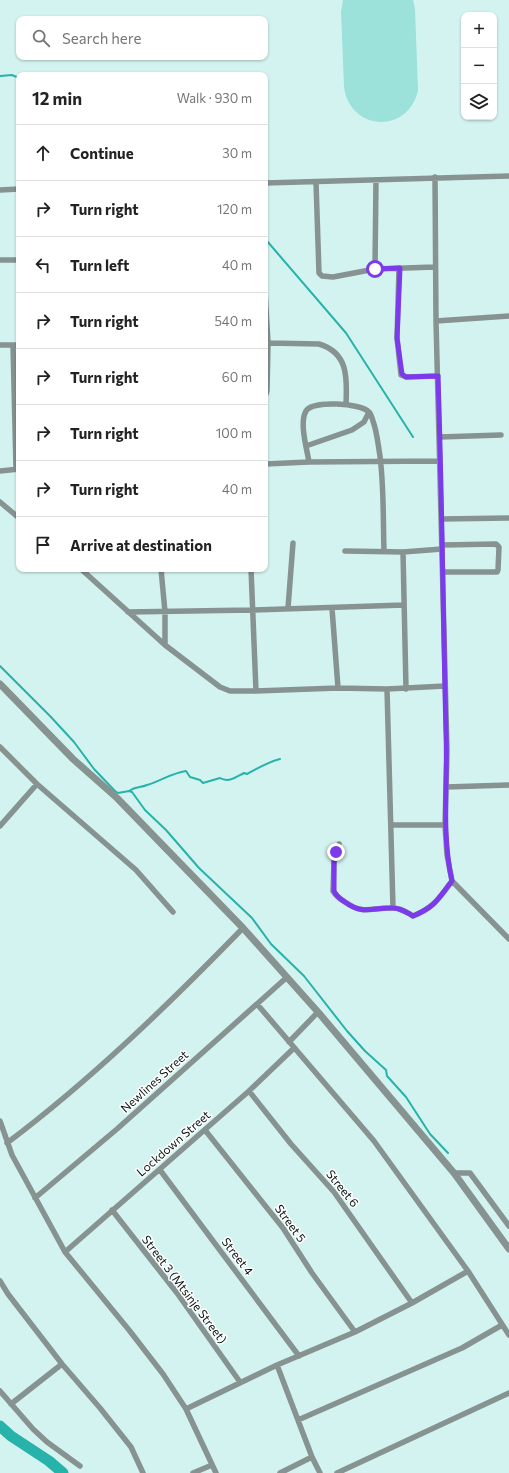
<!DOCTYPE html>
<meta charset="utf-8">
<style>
body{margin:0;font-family:Commissioner,sans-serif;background:#f2f2f2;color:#222}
.controls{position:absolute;right:12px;top:12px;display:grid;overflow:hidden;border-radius:8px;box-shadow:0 1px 3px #0004}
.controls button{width:36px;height:36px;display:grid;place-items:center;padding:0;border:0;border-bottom:1px solid #e0e0e0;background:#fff;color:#222;font:20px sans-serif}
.stop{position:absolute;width:12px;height:12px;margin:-9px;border:3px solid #7c3aed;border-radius:50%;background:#fff}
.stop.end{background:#7c3aed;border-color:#fff;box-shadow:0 1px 4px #0008}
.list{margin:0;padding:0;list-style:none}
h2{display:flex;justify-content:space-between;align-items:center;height:52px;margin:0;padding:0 16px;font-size:17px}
h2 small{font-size:13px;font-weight:400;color:#767676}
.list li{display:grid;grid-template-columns:26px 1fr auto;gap:12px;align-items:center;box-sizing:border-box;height:56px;padding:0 16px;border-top:1px solid #e0e0e0}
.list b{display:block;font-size:15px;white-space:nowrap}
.list em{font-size:13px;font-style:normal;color:#767676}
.icon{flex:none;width:22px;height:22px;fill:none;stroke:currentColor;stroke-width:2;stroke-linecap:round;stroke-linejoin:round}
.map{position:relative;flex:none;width:509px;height:1473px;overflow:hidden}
.search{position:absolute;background:#fff;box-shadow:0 1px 3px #0004;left:16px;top:16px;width:252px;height:44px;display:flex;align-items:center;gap:10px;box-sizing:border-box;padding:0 14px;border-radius:8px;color:#767676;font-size:15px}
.panel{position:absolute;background:#fff;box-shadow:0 1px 3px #0004;left:16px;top:72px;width:252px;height:500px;border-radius:8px}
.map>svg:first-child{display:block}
.green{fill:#9de1db}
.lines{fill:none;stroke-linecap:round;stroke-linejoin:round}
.stream{stroke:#27b2aa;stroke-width:2}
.river{stroke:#27b2aa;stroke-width:11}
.minor{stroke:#869391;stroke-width:5.5}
.tertiary{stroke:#869391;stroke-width:7}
.route{stroke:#7c3aed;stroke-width:5}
.labels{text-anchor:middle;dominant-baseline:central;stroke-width:3;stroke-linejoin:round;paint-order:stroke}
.street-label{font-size:12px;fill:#091413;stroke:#fff}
</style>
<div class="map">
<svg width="509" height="1473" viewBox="0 0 509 1473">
<rect width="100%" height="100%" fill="#d3f3f0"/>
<path class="green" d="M 343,0 L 413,0 L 415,9 L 418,90 C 409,134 350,132 344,87 L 341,12 Z"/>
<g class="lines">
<path class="stream" d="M 0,76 L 12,75 L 19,78
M 265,240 L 267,241 L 346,333 L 413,437
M 0,666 L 50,716 L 74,742 L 94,769 L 115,791 L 118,793 L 129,791 L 132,792 L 145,810 L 166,830 L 199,868 L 252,918 L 271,944 L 304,976 L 347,1031 L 365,1051 L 386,1070 L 387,1076 L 406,1097 L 430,1134 L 448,1153
M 129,791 C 136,786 140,788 147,785 C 160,781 172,773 186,771 L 190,777 L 200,780 L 203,783 L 220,778 C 229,783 236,777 244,773 L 247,774 C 258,768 268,762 280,759"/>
<path class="river" d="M 0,1426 L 11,1436 L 49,1461 L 63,1473"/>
<path class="minor" d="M 435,177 L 436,321 L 447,751 L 445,825 L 447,855 L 452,881 L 509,939
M 316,182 L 319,273 L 322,276 L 333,277 L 375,269 L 435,267
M 265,183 L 509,176
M 0,190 L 19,189
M 0,260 L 19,260
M 399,268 L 397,338 L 401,375 L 406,377 L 438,376
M 375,269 L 376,180
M 265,291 L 268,343 L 267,391 L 265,397
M 436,321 L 509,316
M 268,343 L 319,344 C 349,353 347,379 346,404
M 0,345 L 19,345
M 13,345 L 16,469
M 439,437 L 501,435
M 306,446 L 352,430 L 364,422 L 369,412
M 309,462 C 307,449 299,423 306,411 C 312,400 361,403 369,412 C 371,414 372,418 373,421 C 377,432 378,444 380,456 C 384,488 383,519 384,551
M 265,464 L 309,462 L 439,461
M 0,471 L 19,469
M 0,502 L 19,518
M 441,519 L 509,518
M 442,545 L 496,544 L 499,547 L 498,570 L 497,572 L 443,572
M 345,551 L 403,552 L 442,549
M 403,552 L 406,689
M 81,569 L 165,645 L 220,687 L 230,691 L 256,691 L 338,688 L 387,689 L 445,686
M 161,569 L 165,612 L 165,645
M 251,569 L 256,691
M 288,608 L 293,543
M 332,608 L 338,688
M 128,612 L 252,610 L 404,605
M 387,689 L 393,908
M 0,747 L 37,784 L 136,870 L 173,912
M 446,787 L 509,785
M 391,825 L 445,825
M 0,826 L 37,784
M 339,844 L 334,862 L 333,891 C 336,896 340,899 345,902 C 365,916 372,907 393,908 C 401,908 406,912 413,916 C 435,907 438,899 452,881
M 257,1004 L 374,1141 L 468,1271 L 509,1335
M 289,1042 L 318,1012
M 249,1091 L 291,1144 L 334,1192 L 412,1303
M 0,1121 L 12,1155 L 65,1252 L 129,1330 L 163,1374 L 186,1409 L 216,1473
M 205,1130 L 283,1228 L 312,1273 L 355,1332
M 7,1143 C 92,1079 169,1004 243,928
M 160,1170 L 299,1356
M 454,1173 L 470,1173 L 509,1226
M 35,1198 L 117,1129 L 286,978
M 112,1210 L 177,1293 L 240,1382
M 65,1252 L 249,1091 L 294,1048
M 0,1281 L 8,1294 L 62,1364 L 100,1408 L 131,1447 L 143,1473
M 277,1365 L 312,1457 L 320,1473
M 0,1391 L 33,1429 L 47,1442 L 80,1466
M 11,1404 L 62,1364
M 186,1409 L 277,1365 L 355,1332 L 412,1303 L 468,1271
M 298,1420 L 462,1348 L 502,1325
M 193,1473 L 212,1465
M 280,1473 L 312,1457
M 337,1473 L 509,1393"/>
<path class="tertiary" d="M 0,684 L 73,759 L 117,798 L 243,928 L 318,1012 L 454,1173 L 509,1249"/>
</g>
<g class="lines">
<path class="route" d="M 336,852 L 334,862 L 334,891 C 336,896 340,899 345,902 C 364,916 372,907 393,908 C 401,908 406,912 413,916 C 435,907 438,899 452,881 C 441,832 448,784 446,733 C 443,614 442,495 438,376 L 406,377 L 402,374 L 397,338 L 400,268 L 375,269"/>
</g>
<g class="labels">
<g class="street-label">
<text transform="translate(154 1081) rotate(-42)">Newlines Street</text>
<text transform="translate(173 1143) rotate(-41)">Lockdown Street</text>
<text transform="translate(343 1188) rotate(51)">Street 6</text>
<text transform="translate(291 1223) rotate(54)">Street 5</text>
<text transform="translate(238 1256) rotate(53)">Street 4</text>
<text transform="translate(185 1289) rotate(53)">Street 3 (Mtsinje Street)</text>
</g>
</g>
</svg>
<div class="controls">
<button>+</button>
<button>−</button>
<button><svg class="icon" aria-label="layers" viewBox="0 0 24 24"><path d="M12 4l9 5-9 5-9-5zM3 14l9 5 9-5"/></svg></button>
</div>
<div class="stop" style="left:375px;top:269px"></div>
<div class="stop end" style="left:336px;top:852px"></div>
<div class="search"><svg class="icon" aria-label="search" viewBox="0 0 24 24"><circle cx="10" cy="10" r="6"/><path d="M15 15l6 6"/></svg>Search here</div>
<section class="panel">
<h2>12 min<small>Walk · 930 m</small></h2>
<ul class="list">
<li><svg class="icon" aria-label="ahead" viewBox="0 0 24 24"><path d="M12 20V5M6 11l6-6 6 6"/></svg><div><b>Continue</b></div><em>30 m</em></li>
<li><svg class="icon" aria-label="right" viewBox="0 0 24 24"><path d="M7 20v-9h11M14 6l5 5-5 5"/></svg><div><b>Turn right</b></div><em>120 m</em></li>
<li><svg class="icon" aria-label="left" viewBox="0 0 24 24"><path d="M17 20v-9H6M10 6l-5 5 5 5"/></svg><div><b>Turn left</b></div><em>40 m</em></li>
<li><svg class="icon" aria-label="right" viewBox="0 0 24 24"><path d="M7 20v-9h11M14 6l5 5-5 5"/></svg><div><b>Turn right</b></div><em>540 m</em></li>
<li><svg class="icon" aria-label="right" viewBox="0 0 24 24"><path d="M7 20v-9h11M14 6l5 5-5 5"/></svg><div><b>Turn right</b></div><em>60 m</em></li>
<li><svg class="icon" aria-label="right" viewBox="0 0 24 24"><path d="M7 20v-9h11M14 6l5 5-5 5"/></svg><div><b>Turn right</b></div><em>100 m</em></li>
<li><svg class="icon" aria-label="right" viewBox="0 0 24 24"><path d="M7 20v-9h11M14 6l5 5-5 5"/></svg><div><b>Turn right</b></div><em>40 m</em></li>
<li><svg class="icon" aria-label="arrive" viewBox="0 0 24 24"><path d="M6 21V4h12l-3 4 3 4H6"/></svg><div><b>Arrive at destination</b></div></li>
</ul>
</section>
</div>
